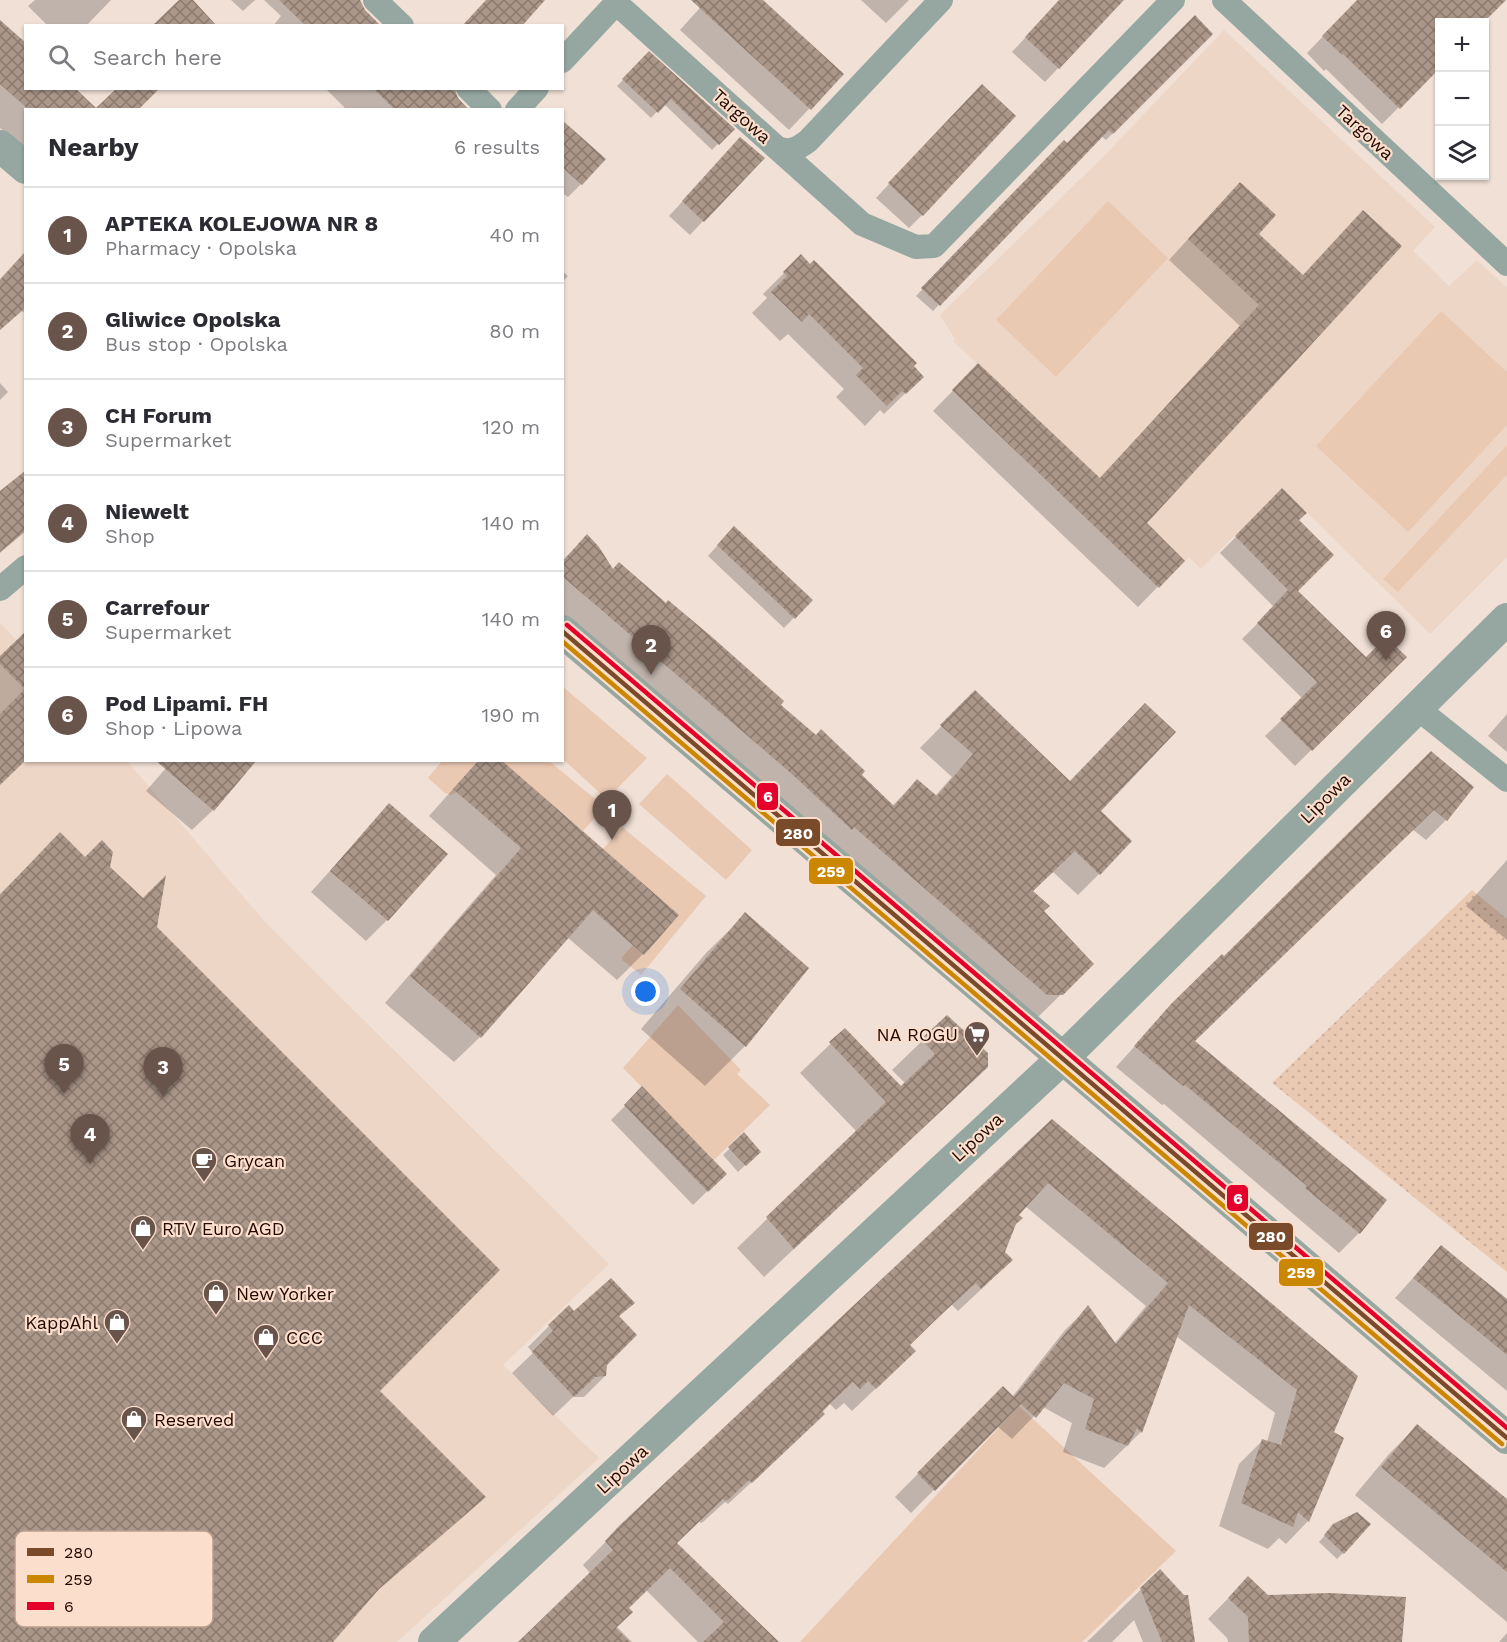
<!DOCTYPE html>
<meta charset="utf-8">
<style>
body{margin:0;font-family:"Work Sans",sans-serif;background:#f7f7f7;color:#2b2b33}
.controls{position:absolute;right:18px;top:18px;display:grid;overflow:hidden;border-radius:0px;box-shadow:0 2px 4px #0004}
.controls button{width:54px;height:54px;display:grid;place-items:center;padding:0;border:0;border-bottom:2px solid #e1e1e2;background:#fff;color:#2b2b33;font:30px sans-serif}
.you{position:absolute;left:646px;top:992px;width:21px;height:21px;margin:-15px;border:4px solid #fff;border-radius:50%;background:#1a73e8;box-shadow:0 0 0 9px #1a73e833}
.badge{display:grid;place-items:center;width:39px;height:39px;border-radius:50%;background:#69544b;color:#fff;font-size:20px;font-weight:700}
.pin{position:absolute;translate:-50% -50px;filter:drop-shadow(0 2px 3px #0008)}
.pin::after{content:'';position:absolute;top:32px;width:21px;height:18px;background:inherit;clip-path:polygon(0 0,100% 0,50% 100%)}
.list{margin:0;padding:0;list-style:none}
h2{display:flex;justify-content:space-between;align-items:center;height:78px;margin:0;padding:0 24px;font-size:26px}
h2 small{font-size:20px;font-weight:400;color:#7c7c81}
.list li{display:grid;grid-template-columns:39px 1fr auto;gap:18px;align-items:center;box-sizing:border-box;height:96px;padding:0 24px;border-top:2px solid #e1e1e2}
.list b{display:block;font-size:22px;white-space:nowrap}
.list p{margin:0;font-size:20px;white-space:nowrap;color:#7c7c81}
.list em{font-size:20px;font-style:normal;color:#7c7c81}
.icon{flex:none;width:33px;height:33px;fill:none;stroke:currentColor;stroke-width:2;stroke-linecap:round;stroke-linejoin:round}
.map{position:relative;flex:none;width:1507px;height:1642px;overflow:hidden}
.search{position:absolute;background:#fff;box-shadow:0 2px 4px #0004;left:24px;top:24px;width:540px;height:66px;display:flex;align-items:center;gap:15px;box-sizing:border-box;padding:0 21px;border-radius:0px;color:#7c7c81;font-size:22px}
.panel{position:absolute;background:#fff;box-shadow:0 2px 4px #0004;left:24px;top:108px;width:540px;height:654px;border-radius:0px}
.map>svg:first-child{display:block}
.built{fill:#eed6c6}
.green{fill:#eac9b3}
.park{fill:url(#park-dots)}
.shadow{fill:#0003}
.building{fill:url(#building-cross-hatch)}
.lines{fill:none;stroke-linecap:round;stroke-linejoin:round}
.minor{stroke:#95a7a0;stroke-width:24}
.tertiary{stroke:#95a7a0;stroke-width:32}
.bus-1-casing{stroke:#fbdecb;stroke-width:9}
.bus-2-casing{stroke:#fbdecb;stroke-width:9}
.bus-3-casing{stroke:#fbdecb;stroke-width:9}
.bus-1{stroke:#7a4b2a;stroke-width:4.5}
.bus-2{stroke:#cc8700;stroke-width:4.5}
.bus-3{stroke:#e4002b;stroke-width:4.5}
.labels{text-anchor:middle;dominant-baseline:central;stroke-width:4.5;stroke-linejoin:round;paint-order:stroke}
.street-label{font-size:18px;fill:#210900;stroke:#fbdecb}
.poi-label{font-size:18px;fill:#210900;stroke:#fbdecb;text-anchor:start}
.key{fill:#fbdecb;stroke:#ba9e8e;stroke-width:1.5}
.key-label{font-size:16px;fill:#210900}
.line-badge{stroke:#fbdecb;stroke-width:2}
.badge-label{font-size:16px;text-anchor:middle;font-weight:bold;fill:#fff}
</style>
<div class="map">
<svg width="1507" height="1642" viewBox="0 0 1507 1642">
<defs>
<pattern id="park-dots" width="8" height="8" patternUnits="userSpaceOnUse" patternTransform="scale(1.5)"><rect width="8" height="8" fill="#eac9b3"/><path d="M2 2h.1M6 6h.1" fill="none" stroke="#c8ab98" stroke-width="1.8" stroke-linecap="round"/></pattern>
<pattern id="building-cross-hatch" width="8" height="8" patternUnits="userSpaceOnUse" patternTransform="scale(1.5)"><rect width="8" height="8" fill="#ab978a"/><path d="M0 0l8 8M0 8l8-8" fill="none" stroke="#8b796e"/></pattern>
</defs>
<rect width="100%" height="100%" fill="#f0e0d6"/>
<path class="built" d="M 1224,30 L 1435,227 L 1413,251 L 1449,286 L 1477,260 L 1507,288 L 1507,557 L 1430,634 L 1282,488 L 1201,569 L 1189,557 L 1185,561 L 1111,488 L 953,341 L 955,339 L 940,315 L 1103,157 Z
M 0,623 L 25,649 L 26,760 L 127,761 L 265,922 L 609,1264 L 503,1365 L 599,1458 L 397,1642 L 0,1642 Z"/>
<path class="green" d="M 1108,201 L 1168,258 L 1056,377 L 996,320 Z
M 1441,311 L 1507,372 L 1507,425 L 1408,532 L 1316,446 Z
M 1507,445 L 1507,475 L 1398,592 L 1383,579 Z
M 562,686 L 647,758 L 611,795 L 602,795 L 563,759 Z
M 442,761 L 479,761 L 454,789 L 457,792 L 451,795 L 445,793 L 428,778 Z
M 501,761 L 549,761 L 605,807 L 583,831 Z
M 667,774 L 752,850 L 726,880 L 639,804 Z
M 622,827 L 706,896 L 641,975 L 622,960 L 622,957 L 633,945 L 603,849 Z
M 678,1005 L 741,1070 L 737,1074 L 770,1105 L 714,1160 L 623,1068 Z
M 1019,1406 L 1176,1551 L 1082,1642 L 800,1642 Z"/>
<path class="park" d="M 1472,890 L 1507,919 L 1507,1272 L 1272,1083 Z"/>
<path class="shadow" d="M 35,0 L 111,0 L 86,26 L 48,26 L 28,6 Z
M 231,0 L 255,0 L 243,11 Z
M 264,0 L 358,0 L 364,11 L 379,26 L 273,26 L 281,16 Z
M 707,0 L 761,0 L 842,74 L 789,130 L 680,30 Z
M 861,0 L 909,0 L 886,23 Z
M 1060,0 L 1122,0 L 1045,82 L 1012,52 Z
M 1358,0 L 1503,0 L 1482,22 L 1440,22 L 1440,66 L 1382,124 L 1326,69 L 1324,71 L 1307,53 Z
M 0,23 L 26,88 L 96,110 L 26,110 L 26,151 L 0,128 Z
M 1211,34 L 1106,140 L 1101,136 L 933,311 L 916,296 L 1064,142 L 1067,145 Z
M 649,54 L 732,129 L 712,150 L 664,104 L 651,118 L 617,86 Z
M 325,88 L 460,88 L 454,94 L 468,110 L 347,110 Z
M 968,99 L 922,215 L 909,228 L 876,198 Z
M 562,122 L 581,184 L 568,197 L 562,193 Z
M 727,153 L 703,221 L 690,235 L 669,216 Z
M 1220,204 L 1257,234 L 1302,276 L 1144,523 L 1183,561 L 1138,607 L 933,411 L 978,365 L 1099,479 L 1240,326 L 1169,260 Z
M 26,251 L 26,314 L 22,311 L 0,330 L 0,279 Z
M 801,256 L 922,377 L 884,414 L 880,410 L 865,426 L 836,397 L 844,389 L 788,334 L 780,341 L 752,313 L 767,298 L 763,294 Z
M 562,271 L 568,276 L 562,282 Z
M 0,383 L 8,392 L 0,400 Z
M 26,472 L 26,531 L 0,553 L 0,493 Z
M 1282,490 L 1297,521 L 1296,591 L 1366,659 L 1405,657 L 1295,766 L 1265,736 L 1303,699 L 1242,639 L 1274,607 L 1220,553 Z
M 587,536 L 612,571 L 779,705 L 892,806 L 917,781 L 935,796 L 952,777 L 920,748 L 975,692 L 1099,811 L 1099,874 L 1078,895 L 1053,872 L 1032,892 L 1042,912 L 1092,964 L 1039,1016 L 1025,1016 L 562,616 L 562,561 Z
M 724,538 L 811,600 L 784,628 L 708,556 Z
M 26,654 L 26,758 L 0,783 L 0,659 Z
M 1507,714 L 1507,752 L 1488,736 Z
M 1432,753 L 1472,788 L 1446,820 L 1426,840 L 1412,829 L 1193,1041 L 1359,1233 L 1339,1253 L 1164,1104 L 1162,1105 L 1116,1067 L 1172,1005 L 1224,958 Z
M 173,760 L 213,810 L 192,830 L 146,791 Z
M 479,760 L 643,954 L 617,980 L 567,937 L 480,1037 L 454,1062 L 385,1003 L 496,875 L 429,816 Z
M 389,805 L 387,920 L 366,941 L 311,892 Z
M 60,834 L 85,859 L 109,867 L 155,928 L 378,1391 L 484,1497 L 463,1517 L 369,1598 L 331,1642 L 0,1642 L 0,894 Z
M 1507,860 L 1507,940 L 1466,906 Z
M 746,914 L 745,1046 L 705,1086 L 641,1029 L 706,953 Z
M 947,1017 L 956,1097 L 764,1277 L 737,1248 L 857,1132 L 800,1073 L 845,1030 L 901,1088 L 906,1084 L 892,1070 Z
M 642,1089 L 725,1174 L 693,1205 L 611,1120 Z
M 1052,1121 L 1356,1376 L 1332,1433 L 1308,1521 L 1286,1544 L 1279,1538 L 1268,1549 L 1219,1526 L 1239,1464 L 1262,1441 L 1267,1442 L 1275,1413 L 1176,1336 L 1141,1432 L 1104,1468 L 1063,1452 L 1072,1423 L 1043,1407 L 1012,1439 L 997,1426 L 911,1513 L 895,1497 L 1003,1388 L 1012,1397 L 1065,1330 L 1088,1308 L 1114,1344 L 1146,1306 L 1025,1206 L 1017,1215 L 988,1283 L 958,1311 L 952,1305 L 922,1332 L 908,1345 L 891,1374 L 852,1411 L 844,1403 L 836,1410 L 830,1404 L 800,1437 L 728,1504 L 725,1502 L 703,1522 L 701,1523 L 699,1521 L 675,1544 L 777,1642 L 698,1642 L 646,1590 L 627,1608 L 616,1626 L 632,1642 L 520,1642 L 591,1574 L 583,1565 L 620,1527 Z
M 744,1135 L 759,1152 L 738,1172 L 723,1155 Z
M 1441,1247 L 1507,1301 L 1507,1391 L 1395,1298 Z
M 633,1303 L 618,1317 L 605,1365 L 605,1376 L 584,1397 L 573,1397 L 553,1416 L 512,1373 L 533,1353 L 528,1347 L 549,1326 L 574,1314 Z
M 1417,1426 L 1507,1501 L 1507,1622 L 1355,1495 L 1389,1454 Z
M 1327,1533 L 1343,1553 L 1337,1559 L 1319,1542 Z
M 1160,1571 L 1194,1642 L 1143,1642 L 1134,1620 L 1112,1642 L 1087,1642 Z
M 1248,1578 L 1268,1597 L 1401,1642 L 1228,1642 L 1227,1638 L 1208,1619 Z
M 1507,1633 L 1507,1642 L 1499,1642 Z"/>
<path class="building" d="M 179,0 L 193,0 L 217,26 L 152,26 Z
M 279,0 L 360,0 L 365,10 L 381,26 L 306,26 Z
M 486,0 L 545,0 L 522,26 L 462,26 Z
M 691,0 L 763,0 L 844,74 L 811,110 Z
M 1059,0 L 1124,0 L 1059,69 L 1025,37 Z
M 1357,0 L 1506,0 L 1484,22 L 1440,22 L 1440,68 L 1400,109 L 1343,54 L 1342,55 L 1322,36 Z
M 1195,15 L 1213,34 L 1113,134 L 1109,130 L 940,306 L 921,288 L 1064,140 L 1067,143 Z
M 0,20 L 26,43 L 26,88 L 75,88 L 96,108 L 117,88 L 160,88 L 138,110 L 29,110 L 0,84 Z
M 649,51 L 735,129 L 719,145 L 671,99 L 658,113 L 622,79 Z
M 982,84 L 1016,116 L 923,216 L 888,183 Z
M 373,88 L 454,88 L 458,98 L 469,110 L 395,110 Z
M 562,120 L 606,159 L 582,185 L 562,167 Z
M 740,137 L 765,158 L 704,222 L 682,201 Z
M 1240,182 L 1276,215 L 1259,234 L 1303,275 L 1363,210 L 1402,246 L 1147,523 L 1185,561 L 1159,588 L 952,390 L 978,363 L 1100,478 L 1259,305 L 1188,239 Z
M 26,251 L 26,307 L 0,330 L 0,280 Z
M 801,254 L 810,264 L 814,260 L 917,363 L 914,366 L 924,377 L 906,394 L 902,391 L 887,406 L 856,375 L 863,368 L 809,314 L 802,322 L 771,292 L 787,276 L 783,272 Z
M 26,470 L 26,530 L 0,552 L 0,491 Z
M 1282,488 L 1307,513 L 1299,520 L 1334,555 L 1298,591 L 1366,657 L 1386,637 L 1407,657 L 1312,751 L 1280,719 L 1317,682 L 1257,623 L 1288,590 L 1235,536 Z
M 734,526 L 813,600 L 795,619 L 717,545 Z
M 587,534 L 599,547 L 613,569 L 619,562 L 666,603 L 668,600 L 712,637 L 784,701 L 781,705 L 816,735 L 821,729 L 865,771 L 862,775 L 894,806 L 917,779 L 937,796 L 973,754 L 940,725 L 975,690 L 1070,781 L 1145,703 L 1176,732 L 1101,811 L 1132,841 L 1100,875 L 1075,851 L 1033,891 L 1050,906 L 1044,911 L 1094,964 L 1063,995 L 1047,995 L 854,827 L 852,830 L 793,775 L 562,576 L 562,562 Z
M 26,631 L 26,760 L 0,785 L 0,714 L 25,689 L 0,664 L 0,656 Z
M 1431,751 L 1474,787 L 1447,821 L 1434,810 L 1195,1041 L 1387,1200 L 1360,1234 L 1305,1188 L 1307,1186 L 1185,1085 L 1183,1086 L 1134,1046 L 1171,1004 L 1222,954 L 1224,956 Z
M 155,760 L 257,760 L 214,811 Z
M 479,760 L 501,760 L 679,915 L 644,955 L 593,910 L 481,1038 L 410,976 L 521,848 L 453,789 Z
M 389,803 L 448,854 L 388,921 L 330,871 Z
M 60,832 L 85,857 L 102,840 L 113,852 L 110,867 L 143,898 L 166,875 L 157,927 L 500,1270 L 380,1391 L 486,1497 L 380,1588 L 333,1642 L 0,1642 L 0,895 Z
M 745,912 L 809,968 L 746,1047 L 680,989 Z
M 947,1015 L 988,1053 L 988,1067 L 794,1249 L 766,1217 L 886,1102 L 829,1042 L 845,1028 L 901,1086 L 935,1054 L 921,1039 Z
M 642,1086 L 727,1174 L 708,1192 L 624,1105 Z
M 1052,1119 L 1358,1376 L 1334,1432 L 1344,1438 L 1309,1522 L 1298,1512 L 1293,1527 L 1241,1503 L 1262,1439 L 1281,1445 L 1297,1390 L 1189,1305 L 1142,1433 L 1137,1428 L 1128,1446 L 1085,1429 L 1094,1399 L 1064,1383 L 1036,1418 L 1021,1404 L 935,1491 L 917,1473 L 1003,1386 L 1014,1397 L 1088,1305 L 1116,1344 L 1168,1283 L 1048,1183 L 1019,1215 L 1023,1218 L 1016,1224 L 1005,1252 L 1013,1260 L 981,1289 L 976,1283 L 947,1309 L 910,1345 L 916,1351 L 876,1389 L 868,1381 L 860,1389 L 853,1382 L 822,1411 L 825,1414 L 752,1483 L 749,1480 L 728,1500 L 725,1501 L 723,1499 L 677,1543 L 779,1642 L 703,1642 L 724,1622 L 670,1568 L 629,1608 L 633,1612 L 616,1628 L 630,1642 L 518,1642 L 613,1550 L 605,1541 L 619,1526 Z
M 744,1132 L 761,1152 L 746,1166 L 728,1147 Z
M 1441,1245 L 1507,1299 L 1507,1355 L 1413,1278 Z
M 611,1278 L 635,1303 L 619,1316 L 637,1335 L 607,1365 L 606,1376 L 595,1377 L 574,1397 L 532,1352 L 553,1331 L 548,1325 L 569,1305 L 574,1311 Z
M 1417,1424 L 1507,1499 L 1507,1572 L 1381,1467 Z
M 1357,1512 L 1371,1524 L 1344,1554 L 1324,1535 L 1333,1524 Z
M 1160,1569 L 1184,1595 L 1188,1595 L 1195,1642 L 1162,1642 L 1140,1588 Z
M 1248,1576 L 1268,1595 L 1329,1593 L 1406,1597 L 1402,1642 L 1249,1642 L 1248,1617 L 1228,1598 Z"/>
<g class="lines">
<path class="minor" d="M 375,0 L 402,26
M 1224,0 L 1507,264
M 616,3 L 777,148 C 791,153 797,149 808,141 L 941,0
M 562,61 L 619,0
M 468,88 L 490,110
M 517,110 L 537,88
M 777,148 L 862,224 L 916,247 L 934,246 L 1173,0
M 0,589 L 26,567
M 1417,708 L 1507,780"/>
<path class="tertiary" d="M 0,146 L 26,168
M 562,631 C 876,901 1194,1167 1507,1438
M 434,1642 L 1063,1058 L 1507,619"/>
<g class="bus-1-casing">
<path id="bus-1" d="M 562,631 L 1507,1438"/>
</g>
<g class="bus-2-casing">
<path id="bus-2" d="M 562,641 L 1502,1444"/>
</g>
<g class="bus-3-casing">
<path id="bus-3" d="M 567,625 L 1507,1428"/>
</g>
<use href="#bus-1" class="bus-1"/>
<use href="#bus-2" class="bus-2"/>
<use href="#bus-3" class="bus-3"/>
</g>
<defs>
<g id="supermarket-pin" transform="scale(1.35)"><path d="M0 17L-7.5 6A9.5 9.5 0 1 1 7.5 6Z" fill="#69544b" stroke="#fbdecb"/><path d="M-6-5.5h2.5l.6 2H6L4.5 2H-2.5L-4.4-4H-6ZM-1.5 3.2a1.3 1.3 0 1 0 .1 0ZM3 3.2a1.3 1.3 0 1 0 .1 0Z" fill="#fff"/></g>
<g id="cafe-pin" transform="scale(1.35)"><path d="M0 17L-7.5 6A9.5 9.5 0 1 1 7.5 6Z" fill="#69544b" stroke="#fbdecb"/><path d="M-5.5-4.5H6V0H3Q3 3.5 0 3.5H-2.5Q-5.5 3.5-5.5 0ZM3-3.2v2h1.7v-2ZM-6 4.5H4V6H-6Z" fill="#fff"/></g>
<g id="shop-pin" transform="scale(1.35)"><path d="M0 17L-7.5 6A9.5 9.5 0 1 1 7.5 6Z" fill="#69544b" stroke="#fbdecb"/><path d="M-5-2.5h2.3a2.7 3.5 0 0 1 5.4 0H5L5.5 6h-11ZM-1.5-2.5h3a1.5 2.3 0 0 0-3 0Z" fill="#fff"/></g>
</defs>
<g fill-rule="evenodd">
<use href="#supermarket-pin" x="977" y="1034"/>
<use href="#cafe-pin" x="204" y="1160"/>
<use href="#shop-pin" x="143" y="1228"/>
<use href="#shop-pin" x="216" y="1293"/>
<use href="#shop-pin" x="117" y="1322"/>
<use href="#shop-pin" x="266" y="1337"/>
<use href="#shop-pin" x="134" y="1419"/>
</g>
<g class="labels">
<g class="street-label">
<text transform="translate(742 116) rotate(42)">Targowa</text>
<text transform="translate(1365 132) rotate(43)">Targowa</text>
<text transform="translate(1325 798) rotate(-45)">Lipowa</text>
<text transform="translate(977 1137) rotate(-43)">Lipowa</text>
<text transform="translate(622 1469) rotate(-43)">Lipowa</text>
</g>
<g class="poi-label">
<text x="958" y="1034" text-anchor="end">NA ROGU</text>
<text x="224" y="1160">Grycan</text>
<text x="162" y="1228">RTV Euro AGD</text>
<text x="236" y="1293">New Yorker</text>
<text x="98" y="1322" text-anchor="end">KappAhl</text>
<text x="286" y="1337">CCC</text>
<text x="154" y="1419">Reserved</text>
</g>
</g>
<rect x="15" y="1531" width="198" height="96" rx="9" class="key"/>
<rect x="27" y="1548" width="27" height="8" fill="#7a4b2a"/>
<rect x="27" y="1575" width="27" height="8" fill="#cc8700"/>
<rect x="27" y="1602" width="27" height="8" fill="#e4002b"/>
<g class="key-label">
<text x="64" y="1558">280</text>
<text x="64" y="1585">259</text>
<text x="64" y="1612">6</text>
</g>
<g class="line-badge">
<rect x="756" y="782" width="23" height="29" rx="6" fill="#e4002b"/>
<rect x="775" y="818" width="46" height="29" rx="6" fill="#7a4b2a"/>
<rect x="808" y="857" width="46" height="28" rx="6" fill="#cc8700"/>
<rect x="1226" y="1184" width="23" height="28" rx="6" fill="#e4002b"/>
<rect x="1248" y="1222" width="46" height="29" rx="6" fill="#7a4b2a"/>
<rect x="1278" y="1258" width="46" height="29" rx="6" fill="#cc8700"/>
</g>
<g class="badge-label">
<text x="768" y="802">6</text>
<text x="798" y="839">280</text>
<text x="831" y="877">259</text>
<text x="1238" y="1204">6</text>
<text x="1271" y="1242">280</text>
<text x="1301" y="1278">259</text>
</g>
</svg>
<div class="controls">
<button>+</button>
<button>−</button>
<button><svg class="icon" aria-label="layers" viewBox="0 0 24 24"><path d="M12 4l9 5-9 5-9-5zM3 14l9 5 9-5"/></svg></button>
</div>
<div class="you"></div>
<div class="pin badge" style="left:612px;top:840px">1</div>
<div class="pin badge" style="left:651px;top:675px">2</div>
<div class="pin badge" style="left:163px;top:1097px">3</div>
<div class="pin badge" style="left:90px;top:1164px">4</div>
<div class="pin badge" style="left:64px;top:1094px">5</div>
<div class="pin badge" style="left:1386px;top:661px">6</div>
<div class="search"><svg class="icon" aria-label="search" viewBox="0 0 24 24"><circle cx="10" cy="10" r="6"/><path d="M15 15l6 6"/></svg>Search here</div>
<section class="panel">
<h2>Nearby<small>6 results</small></h2>
<ul class="list">
<li><span class="badge">1</span><div><b>APTEKA KOLEJOWA NR 8</b><p>Pharmacy · Opolska</p></div><em>40 m</em></li>
<li><span class="badge">2</span><div><b>Gliwice Opolska</b><p>Bus stop · Opolska</p></div><em>80 m</em></li>
<li><span class="badge">3</span><div><b>CH Forum</b><p>Supermarket</p></div><em>120 m</em></li>
<li><span class="badge">4</span><div><b>Niewelt</b><p>Shop</p></div><em>140 m</em></li>
<li><span class="badge">5</span><div><b>Carrefour</b><p>Supermarket</p></div><em>140 m</em></li>
<li><span class="badge">6</span><div><b>Pod Lipami. FH</b><p>Shop · Lipowa</p></div><em>190 m</em></li>
</ul>
</section>
</div>
